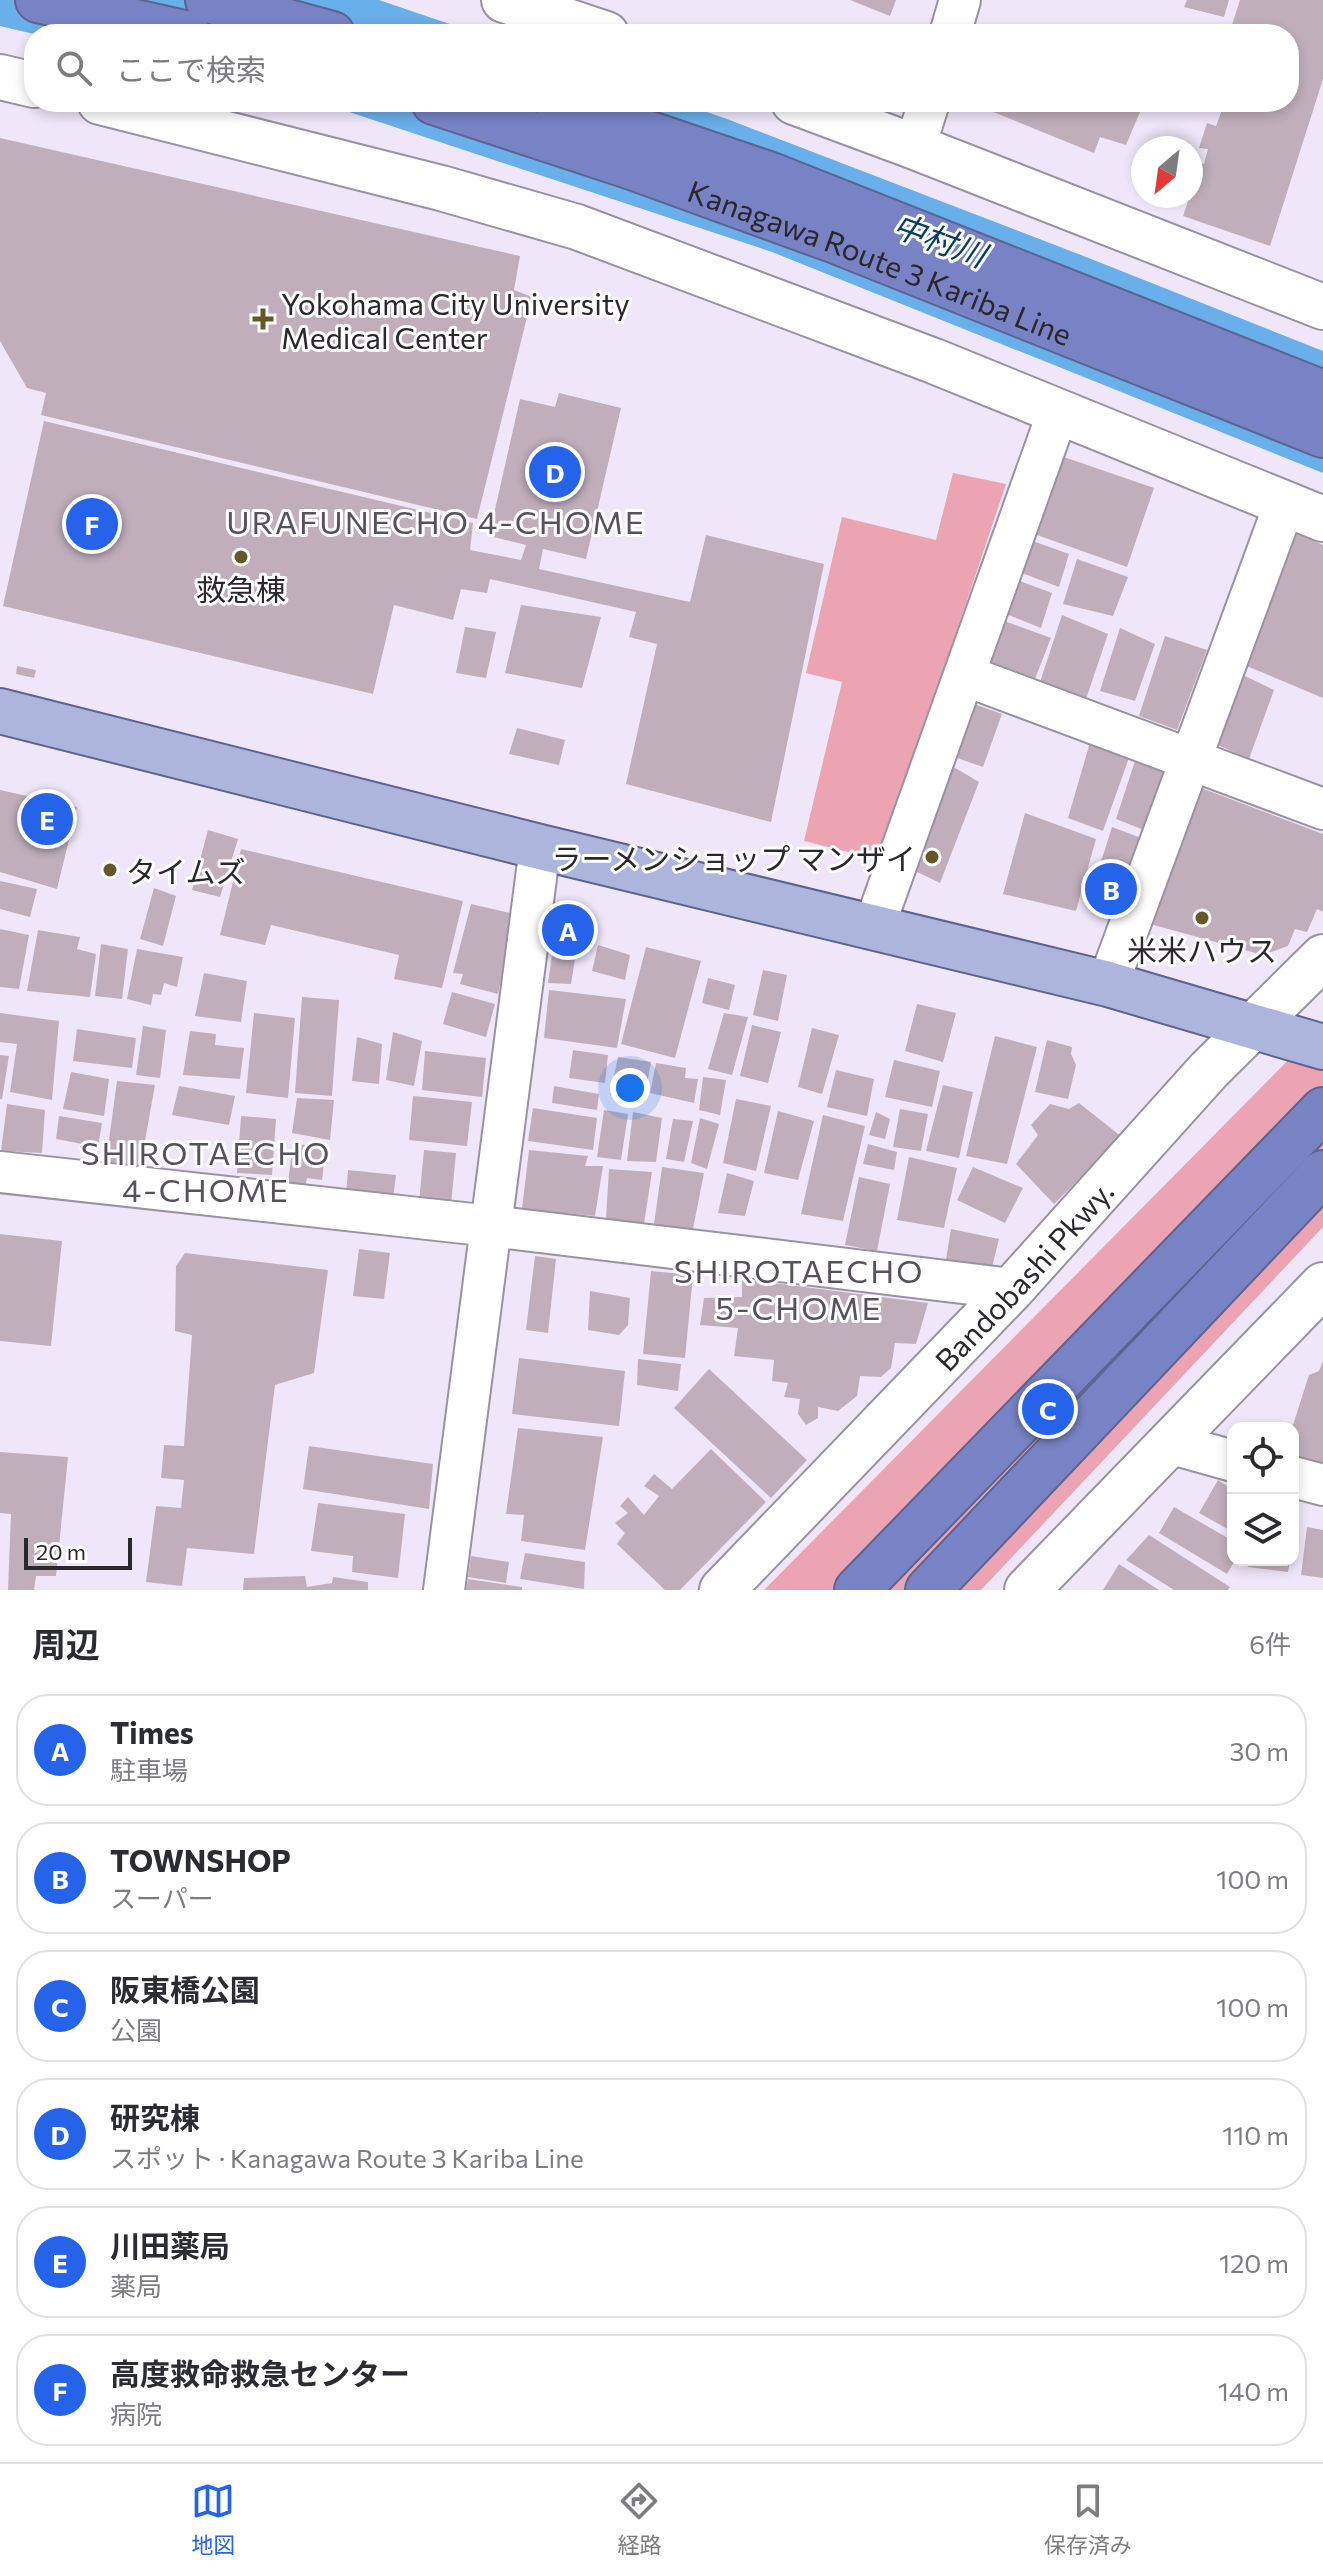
<!DOCTYPE html>
<html lang="ja">
<meta charset="utf-8">
<style>
body{margin:0;font-family:Commissioner,"Noto Sans JP",sans-serif;background:#f7f7f7;color:#2b2b33}
.controls{position:absolute;right:24px;bottom:24px;display:grid;overflow:hidden;border-radius:16px;box-shadow:0 4px 12px #0003}
.controls button{width:72px;height:72px;display:grid;place-items:center;padding:0;border:0;border-bottom:2px solid #e1e1e2;background:#fff;color:#2b2b33;font:40px sans-serif}
.compass{position:absolute;left:1131px;top:136px;width:72px;height:72px;border-radius:50%;background:#fff;box-shadow:0 4px 12px #0003;rotate:209deg}
.scale{position:absolute;left:24px;bottom:20px;width:108px;box-sizing:border-box;padding-left:8px;border:4px solid #2a272d;border-top:0;font-size:22px;line-height:28px;white-space:nowrap;color:#2a272d;-webkit-text-stroke:6px #fff;paint-order:stroke}
.you{position:absolute;left:630px;top:1088px;width:28px;height:28px;margin:-20px;border:6px solid #fff;border-radius:50%;background:#1a73e8;box-shadow:0 0 0 12px #1a73e833}
.badge{display:grid;place-items:center;width:52px;height:52px;border-radius:50%;background:#2563eb;color:#fff;font-size:26px;font-weight:700}
.pin{position:absolute;translate:-50% -50%;border:4px solid #fff;box-shadow:0 2px 8px #0006}
.list{margin:0;padding:0;list-style:none}
h2{display:flex;justify-content:space-between;align-items:center;height:104px;margin:0;padding:0 32px;font-size:34px}
h2 small{font-size:26px;font-weight:400;color:#7c7c81}
.list li{display:grid;grid-template-columns:52px 1fr auto;gap:24px;align-items:center;box-sizing:border-box;height:112px;margin:0 16px 16px;padding:0 16px;border:2px solid #e1e1e2;border-radius:32px}
.list b{display:block;font-size:30px;white-space:nowrap}
.list p{margin:0;font-size:26px;white-space:nowrap;color:#7c7c81}
.list em{font-size:26px;font-style:normal;color:#7c7c81}
.icon{flex:none;width:44px;height:44px;fill:none;stroke:currentColor;stroke-width:2;stroke-linecap:round;stroke-linejoin:round}
.map{position:relative;flex:none;width:1323px;height:1590px;overflow:hidden}
.search{position:absolute;background:#fff;box-shadow:0 4px 12px #0003;left:24px;right:24px;top:24px;height:88px;display:flex;align-items:center;gap:20px;box-sizing:border-box;padding:0 28px;border-radius:32px;color:#7c7c81;font-size:30px}
.sheet{height:872px;background:#fff}
nav{display:flex;justify-content:space-around;align-items:center;box-sizing:border-box;height:112px;border-top:2px solid #e1e1e2;background:#fff;font-size:22px;color:#7c7c81}
nav a{display:grid;justify-items:center;gap:4px}
nav .on{color:#2563eb}
.map>svg:first-child{display:block}
.green{fill:#eda4b2}
.water{fill:#69afe9}
.building{fill:#c0afbb}
.lines{fill:none;stroke-linecap:round;stroke-linejoin:round}
.street-casing{stroke:#9992a2;stroke-width:44}
.secondary-casing{stroke:#9992a2;stroke-width:48}
.primary-casing{stroke:#5c6390;stroke-width:48}
.highway-casing{stroke:#5c6390;stroke-width:48}
.street{stroke:#fff;stroke-width:40}
.secondary{stroke:#fff;stroke-width:44}
.primary{stroke:#adb5dc;stroke-width:44}
.highway{stroke:#7783c5;stroke-width:44}
.poi-dot{fill:#645926;stroke:#fff;stroke-width:3}
.labels{text-anchor:middle;dominant-baseline:central;stroke-width:6;stroke-linejoin:round;paint-order:stroke}
.street-label{font-size:30px;fill:#2a272d;stroke:#fff}
.poi-label{font-size:30px;fill:#2a272d;stroke:#fff;text-anchor:start}
.water-label{font-size:32px;font-style:italic;fill:#073f64;stroke:#fff}
.neighbourhood-label{font-size:32px;letter-spacing:2px;fill:#56505f;stroke:#fff}
</style>
<div class="map">
<svg width="1323" height="1590" viewBox="0 0 1323 1590">
<rect width="100%" height="100%" fill="#efe7f9"/>
<path class="green" d="M 953,473 L 1006,484 L 880,860 L 804,841 L 842,682 L 806,673 L 842,517 L 936,540 Z
M 1323,1025 L 1323,1227 L 981,1590 L 764,1590 Z"/>
<path class="water" d="M 0,0 L 379,0 L 479,34 L 34,34 L 0,26 Z
M 319,102 L 678,102 L 727,119 L 1081,255 L 1323,351 L 1323,473 L 772,252 Z"/>
<path class="building" d="M 850,0 L 896,0 L 890,16 Z
M 1187,0 L 1229,0 L 1224,17 L 1184,7 Z
M 1240,0 L 1323,0 L 1323,79 L 1270,246 L 1183,216 L 1196,177 L 1191,175 L 1191,161 L 1204,164 L 1208,149 L 1199,148 L 1207,123 L 1216,126 L 1225,102 L 1289,102 L 1289,34 L 1229,34 Z
M 977,102 L 1114,102 L 1140,112 L 1126,145 L 1100,137 L 1094,153 L 976,105 Z
M 0,138 L 520,256 L 514,290 L 532,297 L 477,519 L 41,415 L 46,393 L 27,388 L 0,341 Z
M 559,393 L 621,408 L 586,559 L 543,549 L 539,569 L 690,602 L 706,535 L 824,564 L 771,822 L 626,784 L 657,644 L 629,637 L 636,612 L 490,579 L 487,593 L 461,589 L 453,620 L 394,605 L 373,694 L 3,606 L 44,421 L 473,523 L 470,550 L 521,560 L 526,545 L 489,536 L 520,399 L 555,407 Z
M 1064,457 L 1154,488 L 1127,567 L 1037,535 Z
M 1297,533 L 1323,545 L 1323,698 L 1242,664 Z
M 1030,540 L 1069,554 L 1059,587 L 1019,572 Z
M 1077,559 L 1128,577 L 1113,616 L 1063,604 Z
M 1017,580 L 1052,593 L 1041,628 L 1006,614 Z
M 521,605 L 601,617 L 582,688 L 505,673 Z
M 1062,615 L 1108,634 L 1084,705 L 1038,688 Z
M 1002,620 L 1051,638 L 1033,684 L 988,666 Z
M 465,627 L 496,632 L 486,678 L 456,673 Z
M 1120,628 L 1155,644 L 1135,701 L 1100,691 Z
M 1165,636 L 1207,650 L 1177,730 L 1139,716 Z
M 17,666 L 36,670 L 34,678 L 16,674 Z
M 1243,675 L 1274,690 L 1249,759 L 1218,745 Z
M 974,704 L 1002,714 L 983,767 L 957,758 Z
M 517,728 L 565,740 L 559,765 L 509,754 Z
M 1091,739 L 1130,755 L 1103,831 L 1068,818 Z
M 1137,755 L 1172,771 L 1149,832 L 1116,819 Z
M 952,766 L 979,782 L 940,883 L 915,871 Z
M 1196,786 L 1323,834 L 1323,912 L 1317,909 L 1307,932 L 1295,929 L 1288,946 L 1263,955 L 1150,924 Z
M 0,790 L 77,807 L 57,889 L 0,872 Z
M 1025,813 L 1096,839 L 1076,911 L 1003,894 Z
M 1112,827 L 1144,839 L 1117,914 L 1087,906 Z
M 208,830 L 238,839 L 220,897 L 192,890 Z
M 241,849 L 463,901 L 442,988 L 394,979 L 399,955 L 271,925 L 265,945 L 220,935 Z
M 0,881 L 37,889 L 30,917 L 0,909 Z
M 154,888 L 176,896 L 163,946 L 140,939 Z
M 471,904 L 514,914 L 498,994 L 460,984 L 463,974 L 453,973 Z
M 0,929 L 29,935 L 19,989 L 0,987 Z
M 38,930 L 80,937 L 77,949 L 96,954 L 90,997 L 27,991 Z
M 101,944 L 128,949 L 122,999 L 95,996 Z
M 598,945 L 630,955 L 625,980 L 592,971 Z
M 646,947 L 701,961 L 675,1058 L 621,1044 Z
M 137,949 L 183,957 L 177,987 L 164,983 L 161,995 L 153,994 L 151,1005 L 127,999 Z
M 552,955 L 575,959 L 571,984 L 548,983 Z
M 763,970 L 787,975 L 778,1021 L 753,1015 Z
M 204,973 L 247,981 L 241,1022 L 195,1016 Z
M 708,978 L 735,985 L 729,1010 L 702,1003 Z
M 549,990 L 626,999 L 617,1048 L 544,1038 Z
M 452,992 L 495,1004 L 486,1037 L 443,1024 Z
M 302,997 L 339,1000 L 332,1096 L 295,1093 Z
M 917,1004 L 956,1013 L 943,1062 L 905,1051 Z
M 0,1013 L 59,1021 L 52,1100 L 10,1092 L 17,1044 L 0,1042 Z
M 254,1013 L 295,1018 L 288,1098 L 246,1093 Z
M 724,1013 L 748,1017 L 732,1075 L 708,1069 Z
M 752,1025 L 781,1032 L 768,1083 L 740,1076 Z
M 143,1026 L 166,1030 L 160,1078 L 136,1075 Z
M 812,1028 L 839,1035 L 822,1094 L 798,1087 Z
M 77,1029 L 136,1038 L 132,1068 L 73,1061 Z
M 190,1031 L 216,1034 L 215,1045 L 244,1048 L 240,1079 L 183,1075 Z
M 393,1032 L 422,1041 L 414,1086 L 386,1080 Z
M 995,1036 L 1037,1047 L 1007,1164 L 966,1156 Z
M 357,1037 L 382,1044 L 379,1084 L 352,1081 Z
M 1047,1040 L 1072,1047 L 1071,1054 L 1076,1065 L 1068,1099 L 1035,1092 Z
M 573,1050 L 608,1055 L 605,1083 L 569,1078 Z
M 425,1051 L 486,1058 L 482,1097 L 422,1090 Z
M 0,1055 L 9,1056 L 2,1099 L 0,1099 Z
M 618,1057 L 651,1062 L 644,1101 L 610,1095 Z
M 894,1060 L 940,1071 L 932,1107 L 885,1097 Z
M 656,1063 L 686,1068 L 685,1078 L 698,1079 L 694,1103 L 650,1093 Z
M 836,1070 L 874,1079 L 867,1116 L 827,1107 Z
M 71,1072 L 109,1079 L 104,1116 L 63,1109 Z
M 703,1077 L 726,1080 L 720,1115 L 699,1110 Z
M 117,1081 L 155,1085 L 140,1169 L 106,1162 Z
M 943,1085 L 973,1092 L 959,1158 L 926,1151 Z
M 179,1086 L 235,1096 L 229,1125 L 172,1115 Z
M 554,1086 L 599,1094 L 597,1110 L 552,1103 Z
M 413,1096 L 472,1102 L 467,1146 L 409,1140 Z
M 297,1098 L 334,1100 L 330,1140 L 292,1133 Z
M 736,1099 L 771,1106 L 756,1171 L 723,1163 Z
M 1079,1103 L 1122,1137 L 1054,1204 L 1016,1164 L 1038,1135 L 1031,1125 L 1050,1104 L 1069,1109 Z
M 7,1104 L 45,1110 L 42,1153 L 1,1151 Z
M 533,1108 L 597,1118 L 593,1150 L 528,1141 Z
M 900,1109 L 928,1114 L 921,1151 L 893,1147 Z
M 604,1110 L 628,1114 L 621,1160 L 597,1157 Z
M 778,1111 L 814,1121 L 798,1180 L 764,1173 Z
M 633,1112 L 662,1118 L 656,1162 L 627,1161 Z
M 876,1112 L 890,1119 L 885,1139 L 869,1135 Z
M 823,1115 L 865,1126 L 843,1221 L 801,1214 Z
M 59,1116 L 102,1123 L 98,1147 L 56,1139 Z
M 241,1116 L 276,1119 L 272,1175 L 237,1173 Z
M 700,1118 L 719,1124 L 707,1169 L 691,1163 Z
M 673,1119 L 693,1121 L 684,1162 L 666,1159 Z
M 293,1144 L 326,1146 L 322,1180 L 307,1178 L 305,1187 L 288,1183 Z
M 868,1144 L 897,1152 L 894,1170 L 863,1164 Z
M 424,1150 L 456,1153 L 451,1205 L 419,1202 Z
M 529,1150 L 588,1156 L 585,1166 L 603,1166 L 595,1216 L 522,1209 Z
M 909,1157 L 957,1168 L 944,1228 L 897,1220 Z
M 662,1167 L 704,1173 L 693,1229 L 654,1224 Z
M 973,1167 L 1023,1188 L 1005,1223 L 957,1200 Z
M 609,1169 L 652,1172 L 644,1224 L 606,1219 Z
M 348,1170 L 396,1175 L 393,1199 L 346,1194 Z
M 727,1173 L 754,1181 L 745,1216 L 718,1213 Z
M 859,1177 L 890,1184 L 877,1251 L 845,1245 Z
M 951,1229 L 999,1239 L 992,1267 L 946,1259 Z
M 0,1234 L 62,1241 L 51,1346 L 0,1341 Z
M 359,1249 L 390,1253 L 384,1299 L 353,1296 Z
M 185,1253 L 328,1270 L 314,1373 L 275,1385 L 254,1554 L 187,1548 L 182,1586 L 146,1582 L 156,1506 L 181,1508 L 184,1480 L 161,1478 L 164,1445 L 184,1446 L 192,1335 L 175,1331 L 176,1266 Z
M 535,1256 L 556,1259 L 548,1333 L 526,1330 Z
M 651,1271 L 693,1275 L 685,1358 L 643,1354 Z
M 742,1279 L 928,1303 L 916,1344 L 895,1343 L 891,1368 L 881,1377 L 860,1376 L 857,1396 L 838,1411 L 818,1407 L 818,1418 L 806,1425 L 798,1414 L 800,1399 L 784,1397 L 788,1383 L 772,1381 L 774,1360 L 734,1356 L 738,1328 L 700,1325 L 704,1298 L 742,1297 Z
M 590,1291 L 630,1298 L 628,1325 L 619,1335 L 588,1330 Z
M 519,1358 L 625,1371 L 619,1426 L 512,1414 Z
M 638,1359 L 681,1364 L 678,1391 L 637,1385 Z
M 1323,1361 L 1323,1474 L 1293,1466 L 1292,1428 L 1309,1375 L 1319,1371 Z
M 709,1369 L 807,1460 L 771,1498 L 674,1408 Z
M 518,1428 L 603,1437 L 585,1550 L 521,1541 L 524,1515 L 506,1514 Z
M 309,1446 L 433,1464 L 429,1509 L 303,1489 Z
M 711,1449 L 766,1502 L 680,1590 L 665,1590 L 617,1544 L 625,1533 L 615,1523 L 628,1513 L 620,1506 L 628,1497 L 644,1515 L 659,1496 L 644,1486 L 654,1474 L 672,1489 Z
M 0,1452 L 68,1457 L 56,1576 L 36,1576 L 34,1590 L 8,1590 L 11,1514 L 0,1513 Z
M 1218,1480 L 1233,1490 L 1233,1532 L 1199,1513 Z
M 318,1503 L 405,1514 L 398,1578 L 352,1572 L 353,1556 L 311,1551 Z
M 1174,1507 L 1233,1541 L 1233,1560 L 1235,1560 L 1227,1574 L 1159,1533 Z
M 1307,1527 L 1323,1530 L 1323,1578 L 1301,1575 Z
M 1149,1535 L 1230,1587 L 1228,1590 L 1174,1590 L 1126,1560 Z
M 525,1553 L 585,1562 L 584,1589 L 520,1579 Z
M 471,1556 L 509,1562 L 506,1583 L 468,1577 Z
M 1249,1560 L 1290,1560 L 1288,1572 L 1248,1567 Z
M 1119,1564 L 1159,1590 L 1103,1590 Z
M 305,1576 L 307,1587 L 332,1583 L 333,1577 L 368,1582 L 368,1590 L 243,1590 L 244,1578 Z
M 468,1579 L 522,1587 L 522,1590 L 466,1590 Z"/>
<g class="lines">
<g class="street-casing">
<path id="street" d="M 950,34 L 960,0
M 915,147 L 929,102
M 964,675 L 1323,809
M 874,927 L 1058,412
M 1108,984 L 1285,503
M 0,1172 L 491,1226 L 1012,1289
M 1169,1443 L 1233,1461
M 1293,1477 L 1323,1485
M 444,1590 L 540,847"/>
</g>
<g class="secondary-casing">
<g id="secondary">
<path d="M 504,0 L 606,34"/>
<path d="M 0,77 L 34,85"/>
<path d="M 100,102 L 441,188 L 577,227 L 934,361 L 1323,519"/>
<path d="M 794,102 L 915,147 L 1323,307"/>
<path id="s1" d="M 722,1590 L 1012,1289 L 1209,1070 L 1323,957"/>
<path d="M 1027,1590 L 1323,1285"/>
</g>
</g>
<g class="primary-casing">
<path id="primary" d="M 0,711 L 540,847 L 1108,984 L 1323,1047"/>
</g>
<g class="highway-casing">
<g id="highway">
<path d="M 38,0 L 188,34"/>
<path d="M 208,0 L 332,34"/>
<path id="s2" d="M 434,102 L 632,167 L 836,241 L 1323,435"/>
<path d="M 556,102 L 771,175 L 1323,393"/>
<path d="M 857,1590 L 1323,1110"/>
<path d="M 928,1590 L 1323,1173"/>
</g>
</g>
<use href="#street" class="street"/>
<use href="#secondary" class="secondary"/>
<use href="#primary" class="primary"/>
<use href="#highway" class="highway"/>
</g>
<g class="poi-dot">
<path d="M259 307h8v8h8v8h-8v8h-8v-8h-8v-8h8z"/>
<circle cx="241" cy="557" r="8"/>
<circle cx="932" cy="857" r="8"/>
<circle cx="110" cy="870" r="8"/>
<circle cx="1202" cy="918" r="8"/>
</g>
<g class="labels">
<g class="street-label">
<text stroke="none"><textPath href="#s2" startOffset="474">Kanagawa Route 3 Kariba Line</textPath></text>
<text stroke="none"><textPath href="#s1" startOffset="436">Bandobashi Pkwy.</textPath></text>
</g>
<g class="poi-label">
<text x="281" y="302">Yokohama City University<tspan x="281" dy="34">Medical Center</tspan></text>
<text x="241" y="588" text-anchor="middle">救急棟</text>
<text x="916" y="857" text-anchor="end">ラーメンショップ マンザイ</text>
<text x="126" y="870">タイムズ</text>
<text x="1202" y="949" text-anchor="middle">米米ハウス</text>
</g>
<g class="water-label">
<text transform="translate(940 239) rotate(20)">中村川</text>
</g>
<g class="neighbourhood-label">
<text x="436" y="521">URAFUNECHO 4-CHOME</text>
<text x="206" y="1152">SHIROTAECHO<tspan x="206" dy="37">4-CHOME</tspan></text>
<text x="799" y="1270">SHIROTAECHO<tspan x="799" dy="37">5-CHOME</tspan></text>
</g>
</g>
</svg>
<div class="controls">
<button><svg class="icon" aria-label="locate" viewBox="0 0 24 24"><circle cx="12" cy="12" r="6"/><path d="M12 2v4M12 18v4M2 12h4M18 12h4"/></svg></button>
<button><svg class="icon" aria-label="layers" viewBox="0 0 24 24"><path d="M12 4l9 5-9 5-9-5zM3 14l9 5 9-5"/></svg></button>
</div>
<svg class="compass" viewBox="-18 -18 36 36"><path d="M0-13l5 13h-10z" fill="#e53935"/><path d="M0 13l5-13h-10z" fill="#7c7c81"/></svg>
<div class="scale">20 m</div>
<div class="you"></div>
<div class="pin badge" style="left:568px;top:930px">A</div>
<div class="pin badge" style="left:1111px;top:889px">B</div>
<div class="pin badge" style="left:1048px;top:1409px">C</div>
<div class="pin badge" style="left:555px;top:472px">D</div>
<div class="pin badge" style="left:47px;top:819px">E</div>
<div class="pin badge" style="left:92px;top:524px">F</div>
<div class="search"><svg class="icon" aria-label="search" viewBox="0 0 24 24"><circle cx="10" cy="10" r="6"/><path d="M15 15l6 6"/></svg>ここで検索</div>
</div>
<section class="sheet">
<h2>周辺<small>6件</small></h2>
<ul class="list">
<li><span class="badge">A</span><div><b>Times</b><p>駐車場</p></div><em>30 m</em></li>
<li><span class="badge">B</span><div><b>TOWNSHOP</b><p>スーパー</p></div><em>100 m</em></li>
<li><span class="badge">C</span><div><b>阪東橋公園</b><p>公園</p></div><em>100 m</em></li>
<li><span class="badge">D</span><div><b>研究棟</b><p>スポット · Kanagawa Route 3 Kariba Line</p></div><em>110 m</em></li>
<li><span class="badge">E</span><div><b>川田薬局</b><p>薬局</p></div><em>120 m</em></li>
<li><span class="badge">F</span><div><b>高度救命救急センター</b><p>病院</p></div><em>140 m</em></li>
</ul>
</section>
<nav>
<a class="on"><svg class="icon" aria-label="map" viewBox="0 0 24 24"><path d="M3 6l6-2 6 2 6-2v14l-6 2-6-2-6 2zM9 4v14M15 6v14"/></svg>地図</a>
<a><svg class="icon" aria-label="directions" viewBox="0 0 24 24"><path d="M12 3l9 9-9 9-9-9zM9 14v-3h6M13 9l2 2-2 2"/></svg>経路</a>
<a><svg class="icon" aria-label="saved" viewBox="0 0 24 24"><path d="M7 4h10v16l-5-4-5 4z"/></svg>保存済み</a>
</nav>
